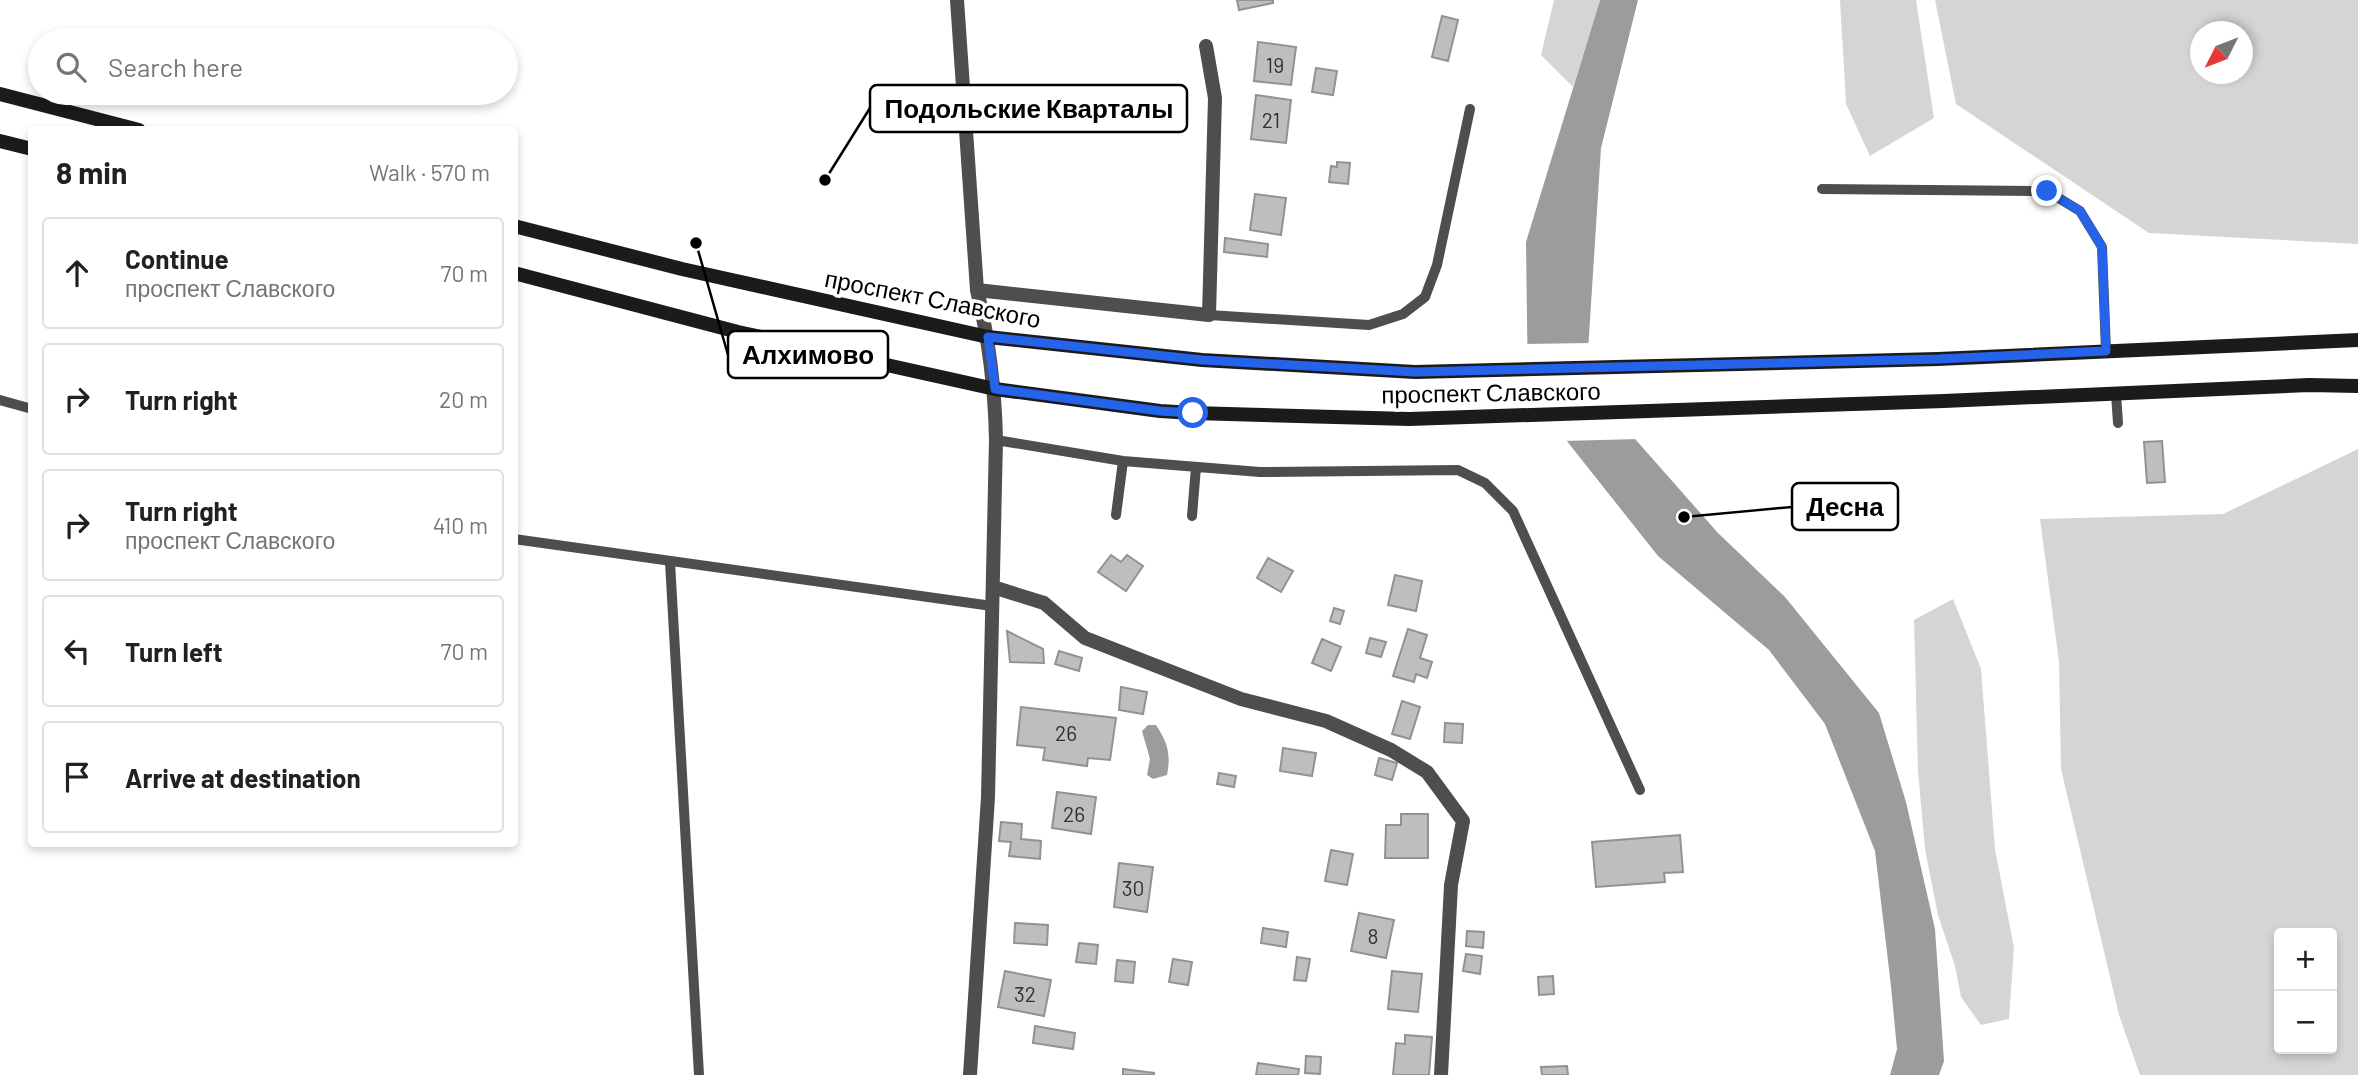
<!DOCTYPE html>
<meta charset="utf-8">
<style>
body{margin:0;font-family:Barlow,sans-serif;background:#f6f6f6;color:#202124}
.controls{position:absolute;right:21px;bottom:21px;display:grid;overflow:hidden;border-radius:7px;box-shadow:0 4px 10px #0003}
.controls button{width:63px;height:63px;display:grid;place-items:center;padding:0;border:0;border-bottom:2px solid #e0e0e0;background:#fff;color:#202124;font:35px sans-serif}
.compass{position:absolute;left:2190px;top:21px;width:63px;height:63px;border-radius:50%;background:#fff;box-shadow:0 4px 10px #0003;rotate:228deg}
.stop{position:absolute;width:21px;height:21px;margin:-16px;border:5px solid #2563eb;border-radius:50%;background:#fff}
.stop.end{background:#2563eb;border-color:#fff;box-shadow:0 2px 7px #0008}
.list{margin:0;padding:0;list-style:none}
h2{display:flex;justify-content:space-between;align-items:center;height:91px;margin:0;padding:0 28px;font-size:30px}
h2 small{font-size:23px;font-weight:400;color:#757577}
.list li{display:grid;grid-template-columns:46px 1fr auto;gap:21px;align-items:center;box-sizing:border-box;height:112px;margin:0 14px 14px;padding:0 14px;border:2px solid #e0e0e0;border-radius:7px}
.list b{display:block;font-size:26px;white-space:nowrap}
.list p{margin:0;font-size:23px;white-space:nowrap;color:#757577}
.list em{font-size:23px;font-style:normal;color:#757577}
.icon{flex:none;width:38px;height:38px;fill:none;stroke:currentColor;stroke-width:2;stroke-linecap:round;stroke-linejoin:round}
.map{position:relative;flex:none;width:2358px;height:1075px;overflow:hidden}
.search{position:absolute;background:#fff;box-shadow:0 4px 10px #0003;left:28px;top:28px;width:490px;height:77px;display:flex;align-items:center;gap:18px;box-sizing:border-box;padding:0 24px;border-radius:38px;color:#757577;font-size:26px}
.panel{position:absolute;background:#fff;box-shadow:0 4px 10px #0003;left:28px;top:126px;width:490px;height:721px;border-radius:7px}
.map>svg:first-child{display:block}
.green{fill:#d5d5d5;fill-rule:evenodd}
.water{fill:#9c9c9c}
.pier{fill:#fff}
.building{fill:#bebebe;stroke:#929292;stroke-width:2}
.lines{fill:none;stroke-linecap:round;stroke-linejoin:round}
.lane{stroke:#4e4e4e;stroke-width:10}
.street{stroke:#4e4e4e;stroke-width:14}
.secondary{stroke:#1b1b1b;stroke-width:14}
.route{stroke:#2563eb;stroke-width:9}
.labels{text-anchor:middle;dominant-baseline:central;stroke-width:7;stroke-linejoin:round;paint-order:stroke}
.number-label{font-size:21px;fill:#303030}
.street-label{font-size:24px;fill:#000;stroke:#fff}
.leader{fill:none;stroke:#000;stroke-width:2.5}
.callout-dot{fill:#000;stroke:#fff;stroke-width:2.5}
.callout{fill:#fff;stroke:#000;stroke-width:2.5}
.callout-label{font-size:26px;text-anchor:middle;font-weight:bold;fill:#000}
</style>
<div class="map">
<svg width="2358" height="1075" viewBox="0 0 2358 1075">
<rect width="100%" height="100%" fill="#fff"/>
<path class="green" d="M 1554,0 L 1600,0 L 1573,87 L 1541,55 Z
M 1840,0 L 1916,0 L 1934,118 L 1870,156 L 1846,104 Z
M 1935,0 L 2358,0 L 2358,244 L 2149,233 L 1956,104 ZM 2200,32 L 2242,32 L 2242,74 L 2200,74 Z
M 2358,449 L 2358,1075 L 2140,1075 L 2119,1015 L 2061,769 L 2059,662 L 2040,519 L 2223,514 ZM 2332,933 L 2332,1049 L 2279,1049 L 2279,933 Z
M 1953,599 L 1981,669 L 1995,849 L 2014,948 L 2009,1019 L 1981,1025 L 1961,997 L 1955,966 L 1938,915 L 1925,849 L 1918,771 L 1914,620 Z"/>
<path class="water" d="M 1600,0 L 1638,0 L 1601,148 L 1588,351 L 1628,431 L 1718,533 L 1785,597 L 1879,713 L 1906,802 L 1935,929 L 1944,1061 L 1939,1075 L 1890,1075 L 1897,1049 L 1891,986 L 1875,851 L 1825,724 L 1769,650 L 1658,556 L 1528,392 L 1526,242 Z
M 1148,725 L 1156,725 C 1168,743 1171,754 1167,775 L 1153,779 L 1147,775 L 1150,759 L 1142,731 Z"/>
<path class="pier" d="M 1592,343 L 1591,351 L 1631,429 L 1640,439 L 1562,441 L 1525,393 L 1524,344 Z"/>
<path class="building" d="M 1237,0 L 1273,0 L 1273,3 L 1239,10 Z
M 1442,16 L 1458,20 L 1448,61 L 1432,57 Z
M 1258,42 L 1296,47 L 1291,85 L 1254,81 Z
M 1316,68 L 1337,71 L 1333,95 L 1312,92 Z
M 1256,95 L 1291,100 L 1286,143 L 1251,139 Z
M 1337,162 L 1350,163 L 1348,184 L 1329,182 L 1331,166 L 1337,167 Z
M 1255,194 L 1286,198 L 1281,235 L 1250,230 Z
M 1225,238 L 1268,244 L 1267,257 L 1224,252 Z
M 2162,441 L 2165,482 L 2147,483 L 2144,442 Z
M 1111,555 L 1121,562 L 1127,555 L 1143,566 L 1126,591 L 1098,572 Z
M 1268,558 L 1293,571 L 1281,592 L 1257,578 Z
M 1395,575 L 1422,581 L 1416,611 L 1388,605 Z
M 1334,608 L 1344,611 L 1340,624 L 1330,621 Z
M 1408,629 L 1427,635 L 1420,658 L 1432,662 L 1427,678 L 1416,674 L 1414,682 L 1393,676 Z
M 1007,631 L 1043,649 L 1044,663 L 1010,662 Z
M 1370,638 L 1386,642 L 1381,657 L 1366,653 Z
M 1322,639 L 1341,647 L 1331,671 L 1312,663 Z
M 1059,651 L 1082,658 L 1079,671 L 1055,664 Z
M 1121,687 L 1147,692 L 1143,714 L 1119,710 Z
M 1402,701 L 1420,707 L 1410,739 L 1392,734 Z
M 1021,707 L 1116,718 L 1110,760 L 1088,758 L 1087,766 L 1043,760 L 1045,748 L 1017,745 Z
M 1445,723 L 1463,724 L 1462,743 L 1444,742 Z
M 1283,748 L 1316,753 L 1312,776 L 1280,771 Z
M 1379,758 L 1397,763 L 1392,780 L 1375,775 Z
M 1219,773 L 1236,776 L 1234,787 L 1217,784 Z
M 1057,792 L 1096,797 L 1091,834 L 1052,828 Z
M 1401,814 L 1428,814 L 1428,858 L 1385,858 L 1386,825 L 1401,825 Z
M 1001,822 L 1022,824 L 1021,839 L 1041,841 L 1040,859 L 1009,856 L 1011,842 L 999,841 Z
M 1680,835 L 1683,872 L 1664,873 L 1665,882 L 1596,887 L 1592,842 Z
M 1331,850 L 1353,854 L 1347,885 L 1325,881 Z
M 1119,863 L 1153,867 L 1147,912 L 1114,907 Z
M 1359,913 L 1394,920 L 1386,958 L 1351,951 Z
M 1015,923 L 1048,925 L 1047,945 L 1014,943 Z
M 1263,928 L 1288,932 L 1286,947 L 1261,943 Z
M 1467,931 L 1484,932 L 1483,948 L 1466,946 Z
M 1079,943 L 1098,945 L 1096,964 L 1076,962 Z
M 1466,954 L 1482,956 L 1480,974 L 1463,971 Z
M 1297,957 L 1310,959 L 1306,981 L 1294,980 Z
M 1173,959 L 1192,962 L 1188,985 L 1169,982 Z
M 1117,960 L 1135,962 L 1133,983 L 1115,981 Z
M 1005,971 L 1051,980 L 1044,1016 L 998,1007 Z
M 1392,971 L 1422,974 L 1418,1012 L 1388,1009 Z
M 1553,976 L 1554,994 L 1539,995 L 1538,977 Z
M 1035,1026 L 1075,1033 L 1073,1049 L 1033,1043 Z
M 1405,1035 L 1432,1037 L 1429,1075 L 1393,1075 L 1396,1043 L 1405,1044 Z
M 1306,1056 L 1321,1057 L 1320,1074 L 1305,1073 Z
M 1258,1063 L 1299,1069 L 1298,1075 L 1256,1075 Z
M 1567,1066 L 1568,1075 L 1542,1075 L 1541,1067 Z
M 1123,1069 L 1154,1073 L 1154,1075 L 1123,1075 Z"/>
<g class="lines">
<path class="lane" d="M 1822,189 L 2047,191 L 2080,211 L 2102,247 L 2106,351
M 1209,315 L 1369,325 L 1403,314 L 1425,297 L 1437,265 L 1470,109
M 2116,394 L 2118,423
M 0,400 L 32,409
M 996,440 L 1123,461 L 1260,472 L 1458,470 L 1485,483 L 1513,511 L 1640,790
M 1116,515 L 1123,461
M 1192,516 L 1196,467
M 514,539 L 992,606
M 670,562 L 699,1075"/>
<path class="street" d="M 957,0 L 977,290 C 989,340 995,388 996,440 L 988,797 L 970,1075
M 977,290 L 1209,315 L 1215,98 L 1206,46
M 993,587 L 1044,603 L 1085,638 L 1241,699 L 1326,721 L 1391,750 L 1427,772 L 1463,821 L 1451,885 L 1441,1075"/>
<path class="secondary" d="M 0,94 L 139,130
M 0,141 L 32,149
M 514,226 L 682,269 L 988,337 L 1202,360 L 1415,372 L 1938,359 L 2358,340
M 514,273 L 738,332 L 995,389 L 1160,411 L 1193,413 L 1409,419 L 1944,401 L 2309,385 L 2358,386"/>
</g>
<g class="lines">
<path class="route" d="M 1193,413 L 1160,411 L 995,389 L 988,337 L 1202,360 L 1415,372 L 1938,359 L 2106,351 L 2102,247 L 2080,211 L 2047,191"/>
</g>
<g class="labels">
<g class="number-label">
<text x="1275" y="64">19</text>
<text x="1271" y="119">21</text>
<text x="1066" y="732">26</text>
<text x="1074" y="813">26</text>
<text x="1133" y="887">30</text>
<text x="1373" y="935">8</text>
<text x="1025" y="993">32</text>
</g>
<g class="street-label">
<text transform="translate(933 298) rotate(11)">проспект Славского</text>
<text transform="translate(1491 392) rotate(-1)">проспект Славского</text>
</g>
</g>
<path class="leader" d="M825 180L870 108M696 243L728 355M1684 517L1792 507"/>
<g class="callout-dot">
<circle cx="825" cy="180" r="7"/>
<circle cx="696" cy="243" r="7"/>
<circle cx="1684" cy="517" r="7"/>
</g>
<g class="callout">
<rect x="870" y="85" width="317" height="47" rx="7"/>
<rect x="728" y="331" width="160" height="47" rx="7"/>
<rect x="1792" y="483" width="106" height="47" rx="7"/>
</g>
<g class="callout-label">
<text x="1029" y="118">Подольские Кварталы</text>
<text x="808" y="364">Алхимово</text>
<text x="1845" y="516">Десна</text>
</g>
</svg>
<div class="controls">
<button>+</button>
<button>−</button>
</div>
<svg class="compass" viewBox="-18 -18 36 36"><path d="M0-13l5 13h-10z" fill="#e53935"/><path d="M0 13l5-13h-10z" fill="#757577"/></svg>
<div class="stop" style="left:1193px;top:413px"></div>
<div class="stop end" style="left:2047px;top:191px"></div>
<div class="search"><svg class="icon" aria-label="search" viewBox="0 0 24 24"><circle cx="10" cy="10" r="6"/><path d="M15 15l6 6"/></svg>Search here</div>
<section class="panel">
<h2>8 min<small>Walk · 570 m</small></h2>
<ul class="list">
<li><svg class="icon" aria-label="ahead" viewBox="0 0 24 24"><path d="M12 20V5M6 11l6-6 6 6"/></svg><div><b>Continue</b><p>проспект Славского</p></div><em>70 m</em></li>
<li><svg class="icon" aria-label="right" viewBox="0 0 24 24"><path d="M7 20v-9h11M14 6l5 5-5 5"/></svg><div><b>Turn right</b></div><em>20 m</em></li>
<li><svg class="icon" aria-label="right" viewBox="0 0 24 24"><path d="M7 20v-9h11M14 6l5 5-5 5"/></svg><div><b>Turn right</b><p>проспект Славского</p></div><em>410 m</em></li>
<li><svg class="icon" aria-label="left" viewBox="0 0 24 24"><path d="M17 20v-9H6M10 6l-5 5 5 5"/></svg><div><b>Turn left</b></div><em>70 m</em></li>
<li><svg class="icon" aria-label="arrive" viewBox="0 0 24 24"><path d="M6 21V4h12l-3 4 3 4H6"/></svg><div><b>Arrive at destination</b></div></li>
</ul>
</section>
</div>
